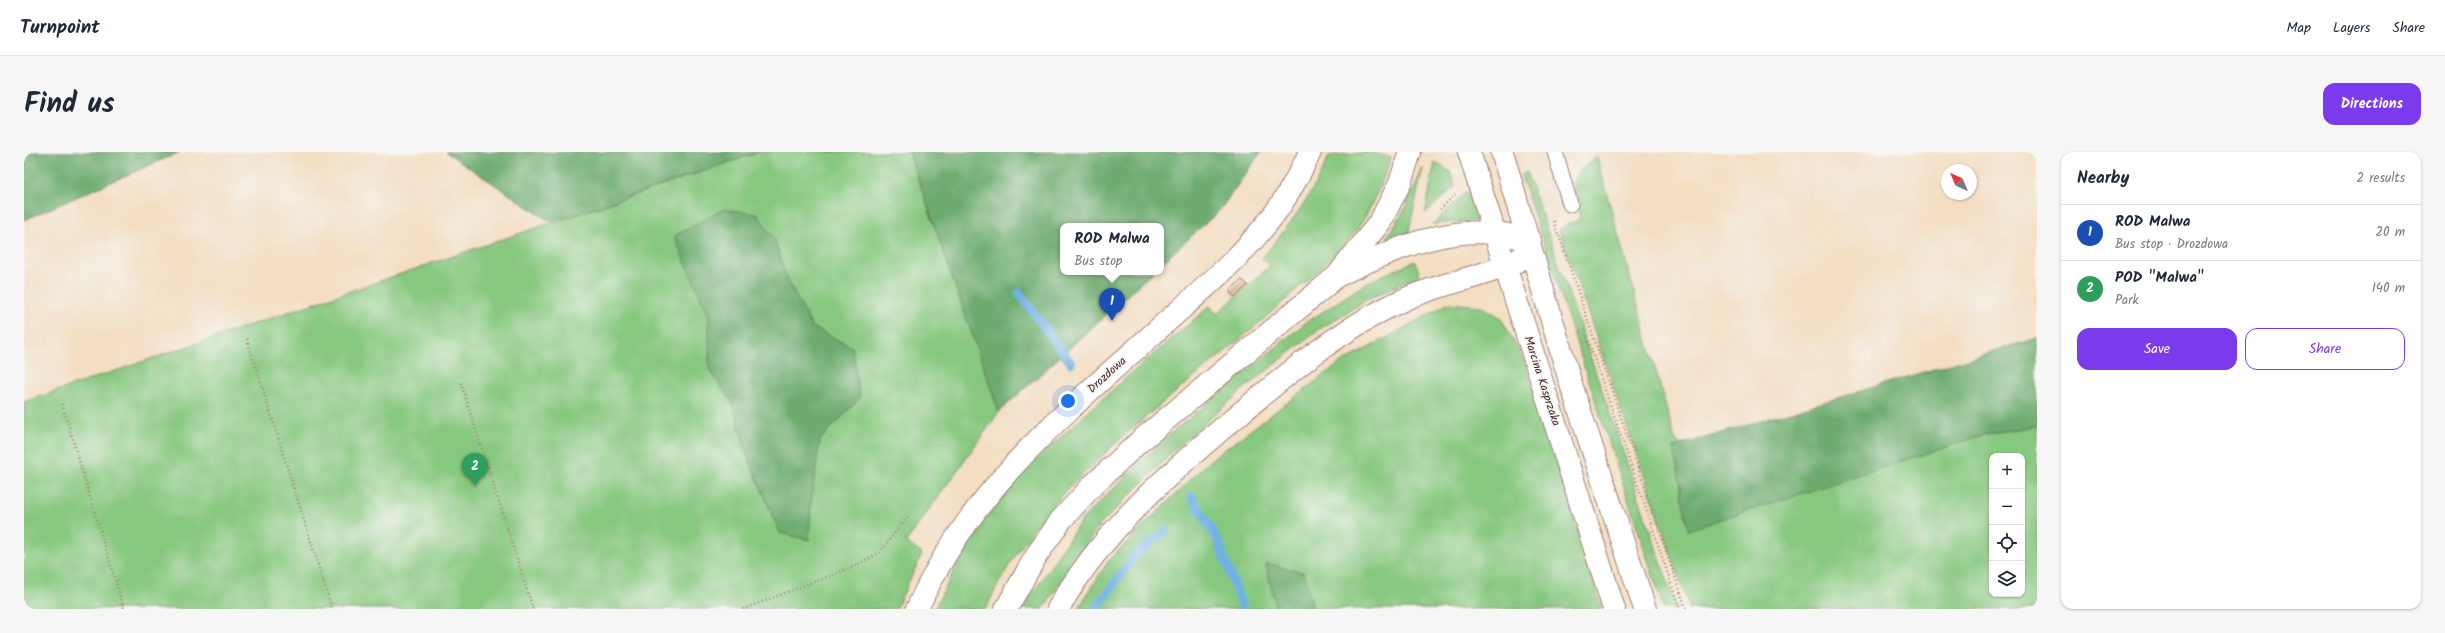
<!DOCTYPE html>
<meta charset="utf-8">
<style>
body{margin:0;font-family:Kalam,sans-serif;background:#f6f6f7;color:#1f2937}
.controls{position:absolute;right:12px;bottom:12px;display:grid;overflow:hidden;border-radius:8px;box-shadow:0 1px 3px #0004}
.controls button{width:36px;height:36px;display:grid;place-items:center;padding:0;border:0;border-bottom:1px solid #e0e1e3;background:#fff;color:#1f2937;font:20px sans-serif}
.compass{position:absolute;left:1917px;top:12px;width:36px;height:36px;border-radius:50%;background:#fff;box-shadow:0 1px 3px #0004;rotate:316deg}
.you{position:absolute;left:1044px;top:249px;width:14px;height:14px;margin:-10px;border:3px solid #fff;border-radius:50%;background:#1a73e8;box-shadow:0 0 0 6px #1a73e833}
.badge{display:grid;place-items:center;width:26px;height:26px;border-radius:50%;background:#7c3aed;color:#fff;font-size:13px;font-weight:700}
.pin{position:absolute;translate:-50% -33px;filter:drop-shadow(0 1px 2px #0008)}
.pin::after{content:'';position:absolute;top:21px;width:14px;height:12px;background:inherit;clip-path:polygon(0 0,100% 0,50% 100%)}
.popup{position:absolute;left:1036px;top:71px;width:104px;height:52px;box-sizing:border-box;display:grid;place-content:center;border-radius:8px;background:#fff;filter:drop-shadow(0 1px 3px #0005);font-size:13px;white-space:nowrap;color:#747a83}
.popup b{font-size:15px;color:#1f2937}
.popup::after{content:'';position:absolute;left:50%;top:100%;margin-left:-8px;border:8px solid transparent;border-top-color:#fff}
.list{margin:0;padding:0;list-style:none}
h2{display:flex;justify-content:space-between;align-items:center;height:52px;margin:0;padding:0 16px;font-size:17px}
h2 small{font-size:13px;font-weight:400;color:#747a83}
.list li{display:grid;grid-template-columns:26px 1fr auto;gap:12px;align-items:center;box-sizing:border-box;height:56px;padding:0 16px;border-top:1px solid #e0e1e3}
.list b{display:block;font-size:15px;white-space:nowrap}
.list p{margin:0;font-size:13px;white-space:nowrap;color:#747a83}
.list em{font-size:13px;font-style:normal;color:#747a83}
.actions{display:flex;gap:8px;padding:12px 16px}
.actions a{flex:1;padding:9px 0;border:1px solid #7c3aed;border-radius:12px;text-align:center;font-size:14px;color:#7c3aed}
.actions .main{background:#7c3aed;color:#fff}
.icon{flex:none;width:22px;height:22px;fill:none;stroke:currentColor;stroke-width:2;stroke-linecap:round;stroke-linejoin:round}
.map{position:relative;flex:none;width:2013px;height:457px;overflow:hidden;border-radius:12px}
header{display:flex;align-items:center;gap:24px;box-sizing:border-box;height:56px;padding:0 20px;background:#fff;border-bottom:1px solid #e0e1e3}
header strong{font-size:19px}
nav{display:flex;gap:22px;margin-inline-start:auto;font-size:14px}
.intro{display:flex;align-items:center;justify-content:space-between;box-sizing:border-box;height:96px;padding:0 24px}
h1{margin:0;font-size:28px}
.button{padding:10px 18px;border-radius:12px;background:#7c3aed;color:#fff;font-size:14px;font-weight:700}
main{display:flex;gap:24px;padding:0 24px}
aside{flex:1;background:#fff;border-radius:12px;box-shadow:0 1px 3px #0004}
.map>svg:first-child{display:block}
.green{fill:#87c87f;stroke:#687455;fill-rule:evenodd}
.forest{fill:#6dac6e;stroke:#5c664c}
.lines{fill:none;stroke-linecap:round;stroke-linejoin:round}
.stream{stroke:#6fb2e4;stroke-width:9}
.building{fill:#cca57f}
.lane-casing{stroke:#9e7e76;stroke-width:17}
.street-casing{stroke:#9e7e76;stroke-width:24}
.primary-casing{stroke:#9e7e76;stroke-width:24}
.highway-casing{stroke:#9e7e76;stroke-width:24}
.path{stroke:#9e7e76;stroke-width:2.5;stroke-dasharray:1 3;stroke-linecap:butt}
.lane{stroke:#fff;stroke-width:15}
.street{stroke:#fff;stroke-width:22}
.primary{stroke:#fff;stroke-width:22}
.highway{stroke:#fff;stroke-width:22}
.labels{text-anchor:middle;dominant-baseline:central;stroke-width:3.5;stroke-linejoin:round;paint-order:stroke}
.street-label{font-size:12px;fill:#4a1f2b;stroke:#f6f6f2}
</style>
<header>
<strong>Turnpoint</strong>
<nav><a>Map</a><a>Layers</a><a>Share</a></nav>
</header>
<div class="intro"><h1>Find us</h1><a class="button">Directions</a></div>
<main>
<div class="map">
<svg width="2013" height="457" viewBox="0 0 2013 457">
<rect width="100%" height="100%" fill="#f6f6f2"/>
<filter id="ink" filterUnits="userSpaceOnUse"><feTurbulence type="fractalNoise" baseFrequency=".025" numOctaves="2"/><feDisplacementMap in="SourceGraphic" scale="8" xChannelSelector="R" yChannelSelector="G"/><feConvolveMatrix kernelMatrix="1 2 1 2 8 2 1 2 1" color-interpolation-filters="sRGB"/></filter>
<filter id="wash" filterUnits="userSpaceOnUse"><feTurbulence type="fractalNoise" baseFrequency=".012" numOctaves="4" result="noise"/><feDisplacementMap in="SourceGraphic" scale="16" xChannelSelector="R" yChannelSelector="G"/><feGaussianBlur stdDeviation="0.9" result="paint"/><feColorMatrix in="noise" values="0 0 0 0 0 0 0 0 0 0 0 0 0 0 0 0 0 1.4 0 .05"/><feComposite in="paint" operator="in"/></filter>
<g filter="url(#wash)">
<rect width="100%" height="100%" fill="#f3dec2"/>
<path class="green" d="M 735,0 L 885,0 L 975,260 L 882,390 L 898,402 L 872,457 L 0,457 L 0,250 Z
M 1347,0 L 1367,6 C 1358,30 1349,54 1334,76 C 1316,102 1283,127 1260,149 C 1157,243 1020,326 962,457 L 910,457 L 952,377 L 1007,312 L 1097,230 L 1186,154 L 1193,162 L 1246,114 L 1238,106 C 1265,74 1289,42 1305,4 Z
M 1573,6 L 1651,288 L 1657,293 L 1650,295 L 1966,281 L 2013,274 L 2013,457 L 1666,457 L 1535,77 L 1556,67 C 1550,35 1541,24 1573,6 ZM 1968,304 L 1998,304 L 1998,442 L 1968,442 Z
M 1411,10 L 1426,20 L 1431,35 L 1401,61 Z
M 1399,16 L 1384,83 L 1367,89 L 1363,85 L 1379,60 Z
M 1503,20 L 1653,457 L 1640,457 L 1497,23 Z
M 1445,39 L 1453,69 L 1409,72 L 1441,41 Z
M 1391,109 L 1396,123 L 1346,146 L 1297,176 L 1217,239 L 1153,296 L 1074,375 L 1019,457 L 998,457 L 1059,366 L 1139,288 L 1280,172 L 1344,130 Z
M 1425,151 L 1458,154 L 1477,166 L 1501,211 L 1578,457 L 1054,457 L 1085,408 L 1185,309 L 1315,212 Z"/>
<path class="forest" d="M 0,0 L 156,0 L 0,68 Z
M 422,0 L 735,0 L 528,71 Z
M 885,0 L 1237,0 L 1196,58 L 1137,112 L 1137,74 L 1039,74 L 1039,120 L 1129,120 L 975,260 Z
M 700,57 L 733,62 L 751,88 L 762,125 L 788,175 L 828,195 L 836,246 L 796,288 L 787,350 L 785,388 L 756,381 L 723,303 L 709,252 L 685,217 L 685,165 L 650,84 Z
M 2013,186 L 2013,274 L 1966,281 L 1664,378 L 1650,295 Z
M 1242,411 L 1281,421 L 1289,457 L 1252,457 Z"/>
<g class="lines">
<path class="stream" d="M 995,141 L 1047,211
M 1168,345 L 1194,389 L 1219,457
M 1072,457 L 1111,403 L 1142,379"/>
</g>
<g id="blocks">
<path class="building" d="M 1218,128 L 1224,133 L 1211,145 L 1205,139 Z"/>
</g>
</g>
<g filter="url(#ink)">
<use href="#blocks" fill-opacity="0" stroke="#9e7e76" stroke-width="1"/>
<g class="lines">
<g class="lane-casing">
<path id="lane" d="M 1531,0 L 1546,52"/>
</g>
<g class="street-casing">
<path id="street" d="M 893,457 C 945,340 1036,265 1130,181 C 1172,143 1217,107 1251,61 C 1265,42 1276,21 1286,0"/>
</g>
<g class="primary-casing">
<path id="primary" d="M 1445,0 L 1590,457
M 1478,0 L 1546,229 L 1621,457"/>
</g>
<g class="highway-casing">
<path id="highway" d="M 982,457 L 1012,404 L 1037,368 L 1068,334 L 1115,290 L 1313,124 L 1356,70 L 1376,31 L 1386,0
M 1034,457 C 1078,379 1144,322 1212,265 C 1264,221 1316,177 1379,148 C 1416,131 1457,126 1494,109 L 1502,100 L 1506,89 C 1441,65 1371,95 1313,124"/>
</g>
<path class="path" d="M 1416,57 L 1431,43
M 1530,69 L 1662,457
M 1563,185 L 1656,457
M 223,187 L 308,457
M 437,231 L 509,457
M 38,252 L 100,457
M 719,457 L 829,415 L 856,400 L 885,363"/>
<use href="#lane" class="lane"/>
<use href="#street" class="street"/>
<use href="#primary" class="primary"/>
<use href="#highway" class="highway"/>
</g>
</g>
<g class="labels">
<g class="street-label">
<text transform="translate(1083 223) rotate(-42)">Drozdowa</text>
<text transform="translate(1518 229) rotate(72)">Marcina Kasprzaka</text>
</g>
</g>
</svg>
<div class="controls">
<button>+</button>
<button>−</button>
<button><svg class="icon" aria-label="locate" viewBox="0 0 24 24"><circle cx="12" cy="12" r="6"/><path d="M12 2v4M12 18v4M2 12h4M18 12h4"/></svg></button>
<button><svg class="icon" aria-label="layers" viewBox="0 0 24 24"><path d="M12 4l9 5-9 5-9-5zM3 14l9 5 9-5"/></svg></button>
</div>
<svg class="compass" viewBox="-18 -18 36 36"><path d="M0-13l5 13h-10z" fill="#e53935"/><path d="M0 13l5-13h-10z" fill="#747a83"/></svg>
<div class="you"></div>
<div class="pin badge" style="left:1088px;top:169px;background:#1a4fb4">1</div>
<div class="popup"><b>ROD Malwa</b>Bus stop</div>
<div class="pin badge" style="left:451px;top:334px;background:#2e9e5b">2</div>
</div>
<aside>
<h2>Nearby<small>2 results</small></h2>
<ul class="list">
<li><span class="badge" style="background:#1a4fb4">1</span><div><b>ROD Malwa</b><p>Bus stop · Drozdowa</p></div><em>20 m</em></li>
<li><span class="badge" style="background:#2e9e5b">2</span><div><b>POD &quot;Malwa&quot;</b><p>Park</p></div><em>140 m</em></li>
</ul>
<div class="actions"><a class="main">Save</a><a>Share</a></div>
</aside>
</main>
